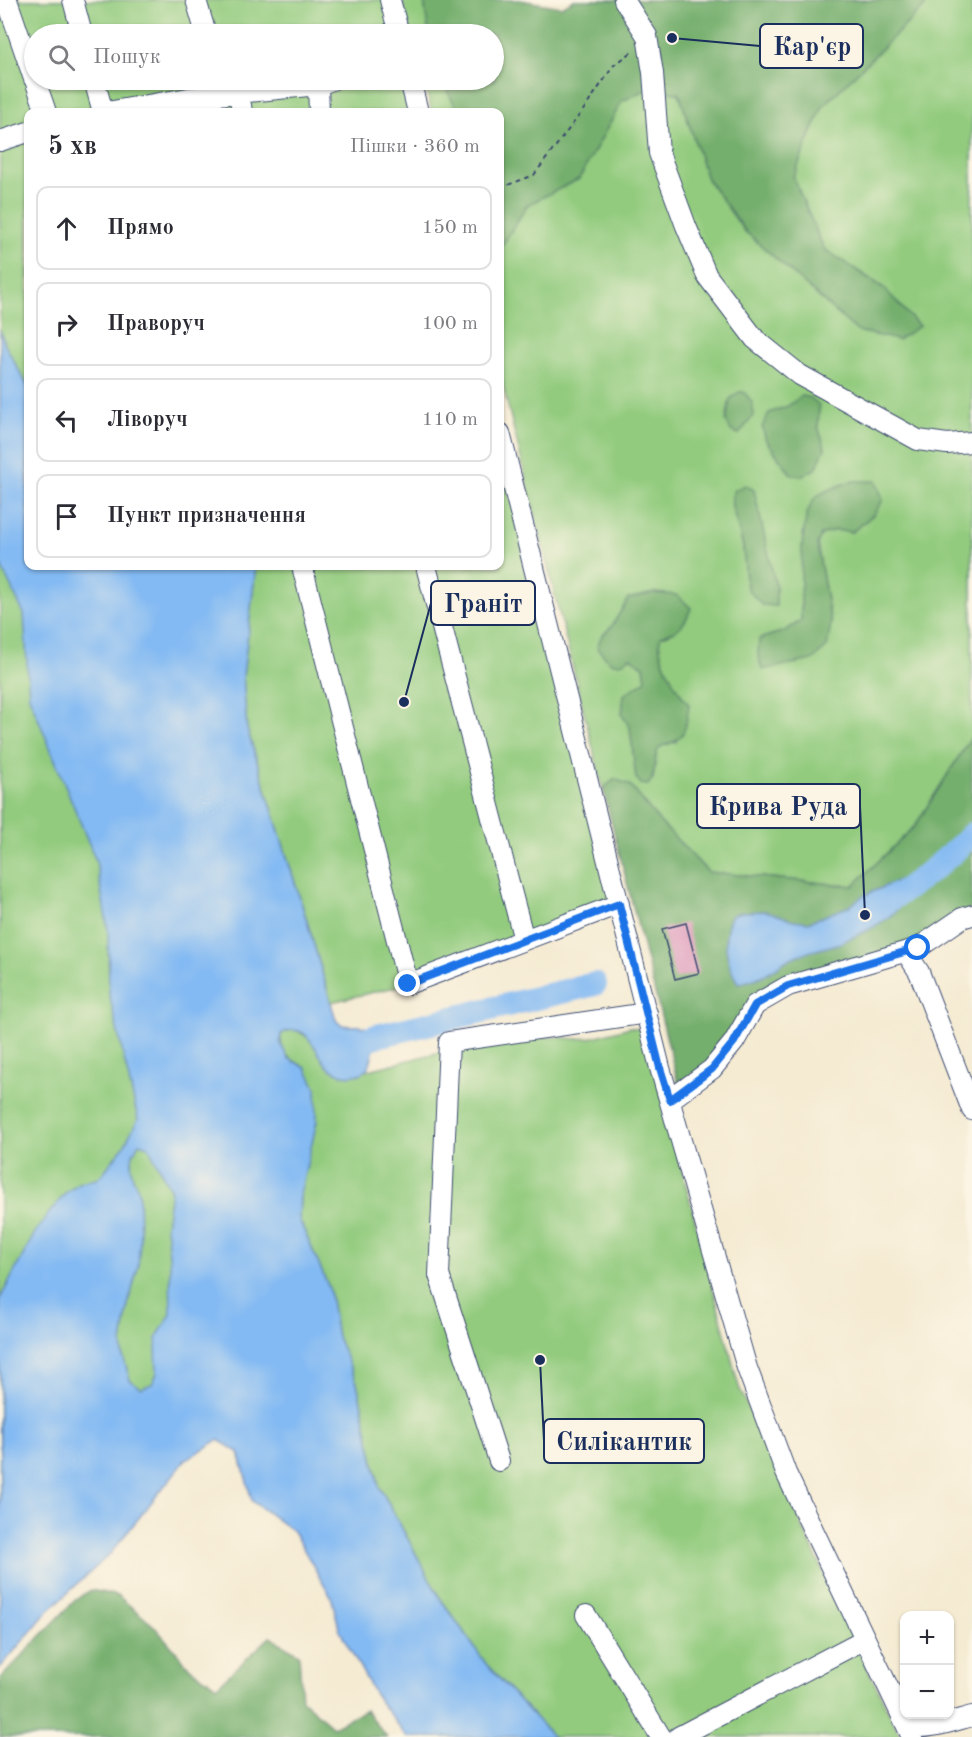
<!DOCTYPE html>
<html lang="uk">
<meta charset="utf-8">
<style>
body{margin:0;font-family:"Old Standard TT",serif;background:#f2f2f3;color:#2b2b33}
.controls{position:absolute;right:18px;bottom:18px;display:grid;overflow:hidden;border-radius:12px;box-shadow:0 2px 4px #0004}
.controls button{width:54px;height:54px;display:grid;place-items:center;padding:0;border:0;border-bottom:2px solid #e1e1e2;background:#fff;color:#2b2b33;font:30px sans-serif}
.stop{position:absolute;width:18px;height:18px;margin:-14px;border:4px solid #1a73e8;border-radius:50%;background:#fff}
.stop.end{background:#1a73e8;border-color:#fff;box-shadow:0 2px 6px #0008}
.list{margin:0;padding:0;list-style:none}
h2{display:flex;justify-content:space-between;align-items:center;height:78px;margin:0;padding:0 24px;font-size:26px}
h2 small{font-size:20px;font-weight:400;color:#7c7c81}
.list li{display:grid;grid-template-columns:39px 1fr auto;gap:18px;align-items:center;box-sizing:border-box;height:84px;margin:0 12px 12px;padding:0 12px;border:2px solid #e1e1e2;border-radius:12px}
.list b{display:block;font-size:22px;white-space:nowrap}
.list em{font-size:20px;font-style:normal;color:#7c7c81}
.icon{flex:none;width:33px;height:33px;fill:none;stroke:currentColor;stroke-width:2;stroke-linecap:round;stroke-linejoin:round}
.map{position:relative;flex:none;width:972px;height:1737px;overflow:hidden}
.search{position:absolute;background:#fff;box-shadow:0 2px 4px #0004;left:24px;top:24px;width:480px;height:66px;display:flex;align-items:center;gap:15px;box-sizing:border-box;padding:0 21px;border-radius:33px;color:#7c7c81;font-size:22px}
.panel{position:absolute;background:#fff;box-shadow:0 2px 4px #0004;left:24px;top:108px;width:480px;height:462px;border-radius:12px}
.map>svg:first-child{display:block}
.green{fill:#92cb7e;stroke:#567d6e;stroke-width:1.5;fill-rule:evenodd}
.forest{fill:#75af6d;stroke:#486f66;stroke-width:1.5}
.water{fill:#83baf3;stroke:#4f74a8;stroke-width:1.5;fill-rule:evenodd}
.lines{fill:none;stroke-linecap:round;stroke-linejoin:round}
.river{stroke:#83baf3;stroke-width:24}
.building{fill:#db94ba}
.minor-casing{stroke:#3c4b70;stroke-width:22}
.path{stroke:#3c4b70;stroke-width:2;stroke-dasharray:4.5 4.5;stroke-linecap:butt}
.minor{stroke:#fff;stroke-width:20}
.route{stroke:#1a73e8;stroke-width:8}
.leader{fill:none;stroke:#1b2f5e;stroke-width:2}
.callout-dot{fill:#1b2f5e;stroke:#fcf5e5;stroke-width:2}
.callout{fill:#fcf5e5;stroke:#1b2f5e;stroke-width:2}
.callout-label{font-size:26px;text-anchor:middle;font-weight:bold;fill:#1b2f5e}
</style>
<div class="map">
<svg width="972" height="1737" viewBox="0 0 972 1737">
<rect width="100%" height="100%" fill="#fcf5e5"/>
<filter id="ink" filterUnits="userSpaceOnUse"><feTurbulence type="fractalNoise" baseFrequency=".0167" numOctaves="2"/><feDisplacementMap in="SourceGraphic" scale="12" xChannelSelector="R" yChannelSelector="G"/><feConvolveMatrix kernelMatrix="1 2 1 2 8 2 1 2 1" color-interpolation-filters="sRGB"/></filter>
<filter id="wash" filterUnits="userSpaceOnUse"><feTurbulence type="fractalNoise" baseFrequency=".008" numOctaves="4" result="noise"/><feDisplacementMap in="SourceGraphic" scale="24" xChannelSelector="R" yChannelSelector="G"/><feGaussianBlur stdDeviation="1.35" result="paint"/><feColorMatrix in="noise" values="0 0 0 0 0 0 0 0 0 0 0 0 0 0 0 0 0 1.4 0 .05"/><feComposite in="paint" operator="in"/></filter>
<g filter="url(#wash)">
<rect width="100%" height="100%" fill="#f5ebd3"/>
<path class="green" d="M 0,0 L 385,0 L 394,34 L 34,34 L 34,80 L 405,80 L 413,112 L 28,112 L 28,387 L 5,345 L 0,330 Z
M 402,0 L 424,0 L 429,34 L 411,34 Z
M 925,0 L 972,0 L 972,736 L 915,826 L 853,886 L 708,872 L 659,821 L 630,785 L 615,779 L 603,789 L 500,374 L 500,249 L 527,205 L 579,179 L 622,101 L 645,90 L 679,93 L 707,179 L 745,232 L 757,240 L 884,288 L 824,249 L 793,177 L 823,106 L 925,6 ZM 819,406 L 818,427 L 825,448 L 800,476 L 791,474 L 766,440 L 769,413 L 786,407 ZM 754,491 L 747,589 L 743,546 L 732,506 L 732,496 ZM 874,514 L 852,532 L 835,530 L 821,535 L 817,544 L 831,623 L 759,639 L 785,631 L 801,621 L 803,534 ZM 628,600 L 673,632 L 661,636 C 653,652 678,692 689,705 L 676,742 L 661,746 L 657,750 L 653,779 L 636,778 L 630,727 L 622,715 L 624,695 L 646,680 L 644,666 L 630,657 L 620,664 L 602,637 L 612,626 Z
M 423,80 L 441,80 L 459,112 L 432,112 Z
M 0,414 L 28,566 L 277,1217 L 0,1591 Z
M 500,453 L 615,908 L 425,980 L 331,1002 L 306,918 L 247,729 L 243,676 L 255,574 L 254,566 L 500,566 Z
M 630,1027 L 645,1030 L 739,1387 L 860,1653 L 901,1737 L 553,1737 L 486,1664 L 440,1598 L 379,1486 L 357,1383 L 337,1337 L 329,1288 L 299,1219 L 306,1068 C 290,1059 280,1054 281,1034 L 289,1029 L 298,1031 L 309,1038 L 318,1052 L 359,1074 L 365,1071 L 489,1040 L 532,1037 L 559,1037 L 576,1039 L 590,1038 Z"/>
<path class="forest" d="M 424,0 L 519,0 L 562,7 L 574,0 L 925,0 L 925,6 L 823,106 L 793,177 L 824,249 L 884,288 L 919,326 L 898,340 L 857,331 L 746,232 L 707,179 L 679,93 L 645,90 L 622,101 L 579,179 L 527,205 L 500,249 L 500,112 L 459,112 L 441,80 L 494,80 L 494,34 L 429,34 Z
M 739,392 L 744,392 L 752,402 L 754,415 L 739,434 L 731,431 L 726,421 L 730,399 Z
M 802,396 L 811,398 L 819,405 L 818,427 L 825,448 L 816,469 L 800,476 L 791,474 L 766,440 L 762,427 L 769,413 L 786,407 Z
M 853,481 L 876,481 L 883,500 L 874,514 L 852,532 L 835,530 L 821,535 L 817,544 L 831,623 L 827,647 L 812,660 L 762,670 L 758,655 L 759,639 L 785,631 L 801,621 C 802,592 797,518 815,498 C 821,491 844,484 853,481 Z
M 745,485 L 754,490 L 776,587 L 776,606 L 762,605 L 747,589 L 743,546 L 732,506 L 732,496 L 735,490 Z
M 654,593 L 677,595 L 691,608 C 685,626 678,631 661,636 C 653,651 678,692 689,705 C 686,720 688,738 670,743 C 666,745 660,745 658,750 C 652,761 657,775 648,785 L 641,784 L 636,778 L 630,727 L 622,715 L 624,695 L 646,680 L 644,666 L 630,657 L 620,664 L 610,662 L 597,648 L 601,637 L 612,626 L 628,599 Z
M 972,736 L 972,907 L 927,943 L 786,990 L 761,1008 L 714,1061 L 678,1083 L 603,789 L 615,779 L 630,785 L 659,821 L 708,872 L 853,886 L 915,826 Z
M 91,1590 L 118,1596 L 153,1625 L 191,1669 L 217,1686 L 270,1637 L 299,1654 L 302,1700 L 333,1727 L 365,1710 L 387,1737 L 0,1737 L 0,1679 L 77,1598 Z"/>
<path class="water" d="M 0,330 L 5,345 L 28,387 L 28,566 L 254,566 L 255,574 L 243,676 L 247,729 L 306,918 L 336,1020 C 344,1032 359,1020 369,1030 C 377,1039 373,1062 366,1070 C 360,1076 348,1077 340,1074 C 336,1072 330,1069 328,1067 C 314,1052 308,1019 281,1034 L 280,1042 L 288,1058 L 306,1068 L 316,1088 L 317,1121 L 300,1194 L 299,1219 L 329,1288 L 337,1337 L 357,1383 L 379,1486 L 440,1598 L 486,1664 L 553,1737 L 407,1737 L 377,1698 L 340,1631 L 331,1596 L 293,1531 L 252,1501 L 239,1452 L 218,1440 L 185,1460 L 110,1554 L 47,1612 L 0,1668 L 0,1299 L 36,1231 L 50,1212 L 66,1193 L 80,1182 L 97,1179 L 103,1173 L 124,1146 L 138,1119 L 109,994 L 108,930 L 96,861 L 29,696 L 24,614 L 0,564 ZM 139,1143 L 148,1146 L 171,1191 L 166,1227 L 170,1263 L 171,1314 L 158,1335 L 156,1348 L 157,1373 L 152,1384 L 141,1388 L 130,1380 L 123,1356 L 122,1343 L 128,1305 L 138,1267 L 140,1241 L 139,1190 L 133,1179 L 131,1166 L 133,1154 Z
M 899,880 L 905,882 C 915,912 861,934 840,943 C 824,949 807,951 791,958 C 785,960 782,965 776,968 C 765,975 750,982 738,983 C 726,964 721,935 732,915 L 742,912 L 766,911 L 793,920 L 809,922 L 850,906 L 863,896 Z"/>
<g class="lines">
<path class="river" d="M 880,906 C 913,886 945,862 972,834
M 367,1040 L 373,1037 L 595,984"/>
</g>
<g id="blocks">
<path class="building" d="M 686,923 L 699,973 L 675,979 L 662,929 Z"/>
</g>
</g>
<g filter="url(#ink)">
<use href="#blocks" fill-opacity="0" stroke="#3c4b70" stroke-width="1.5"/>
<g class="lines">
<g class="minor-casing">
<path id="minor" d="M 7,0 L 34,79
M 73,0 L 82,34
M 196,0 L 206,34
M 390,0 L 399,34
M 624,0 L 647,36 L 653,73 L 659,153 L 686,226 L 707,276 L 755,339 L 800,375 L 918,440 L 947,444 L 972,442
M 35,80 L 46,112
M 94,80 L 103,112
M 410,80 L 418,112
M 232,81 L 239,92 L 242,112
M 318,85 L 319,112
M 107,112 L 188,98 L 318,85 L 332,80
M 0,141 L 28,132
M 500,433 L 660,1068 L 747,1368 L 786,1473 L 912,1737
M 302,566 L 408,984 L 619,904
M 426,566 L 524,940
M 906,952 L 919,972 L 972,1110
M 670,1100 L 712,1069 L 734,1042 L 755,1005 L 788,986 L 918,948 L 962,918 L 972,915
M 499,1461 L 439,1275 L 449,1042 L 647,1013
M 586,1615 L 661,1737
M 907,1726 C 929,1730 950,1722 972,1716
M 678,1737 L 865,1639"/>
</g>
<path class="path" d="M 500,188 L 534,175 L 587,105 L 614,65 L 632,52"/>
<use href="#minor" class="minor"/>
</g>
</g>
<g class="lines" filter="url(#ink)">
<path class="route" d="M 408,984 L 619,904 L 660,1068 L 670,1100 L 712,1069 L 734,1042 L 755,1005 L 788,986 L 918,948"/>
</g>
<path class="leader" d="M672 38L760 46M404 702L431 603M865 915L860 806M540 1360L544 1441"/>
<g class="callout-dot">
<circle cx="672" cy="38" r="6"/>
<circle cx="404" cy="702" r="6"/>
<circle cx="865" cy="915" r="6"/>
<circle cx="540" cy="1360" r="6"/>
</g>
<g class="callout">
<rect x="760" y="24" width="103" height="44" rx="6"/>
<rect x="431" y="581" width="104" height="44" rx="6"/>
<rect x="697" y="784" width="163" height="44" rx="6"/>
<rect x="544" y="1419" width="160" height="44" rx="6"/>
</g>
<g class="callout-label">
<text x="812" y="55">Кар'єр</text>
<text x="483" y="612">Граніт</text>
<text x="778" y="815">Крива Руда</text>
<text x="624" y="1450">Силікантик</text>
</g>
</svg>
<div class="controls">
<button>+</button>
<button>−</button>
</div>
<div class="stop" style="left:918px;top:948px"></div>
<div class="stop end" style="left:408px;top:984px"></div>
<div class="search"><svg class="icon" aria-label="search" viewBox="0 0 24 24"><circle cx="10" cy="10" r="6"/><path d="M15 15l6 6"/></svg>Пошук</div>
<section class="panel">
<h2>5 хв<small>Пішки · 360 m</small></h2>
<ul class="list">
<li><svg class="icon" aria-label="ahead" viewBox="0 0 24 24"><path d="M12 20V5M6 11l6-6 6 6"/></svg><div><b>Прямо</b></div><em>150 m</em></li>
<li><svg class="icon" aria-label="right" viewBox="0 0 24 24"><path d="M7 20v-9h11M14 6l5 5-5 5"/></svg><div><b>Праворуч</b></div><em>100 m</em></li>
<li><svg class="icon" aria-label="left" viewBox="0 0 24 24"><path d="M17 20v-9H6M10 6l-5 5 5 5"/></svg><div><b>Ліворуч</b></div><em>110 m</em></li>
<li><svg class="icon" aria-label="arrive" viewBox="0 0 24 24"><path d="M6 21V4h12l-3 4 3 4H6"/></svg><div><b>Пункт призначення</b></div></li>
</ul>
</section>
</div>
